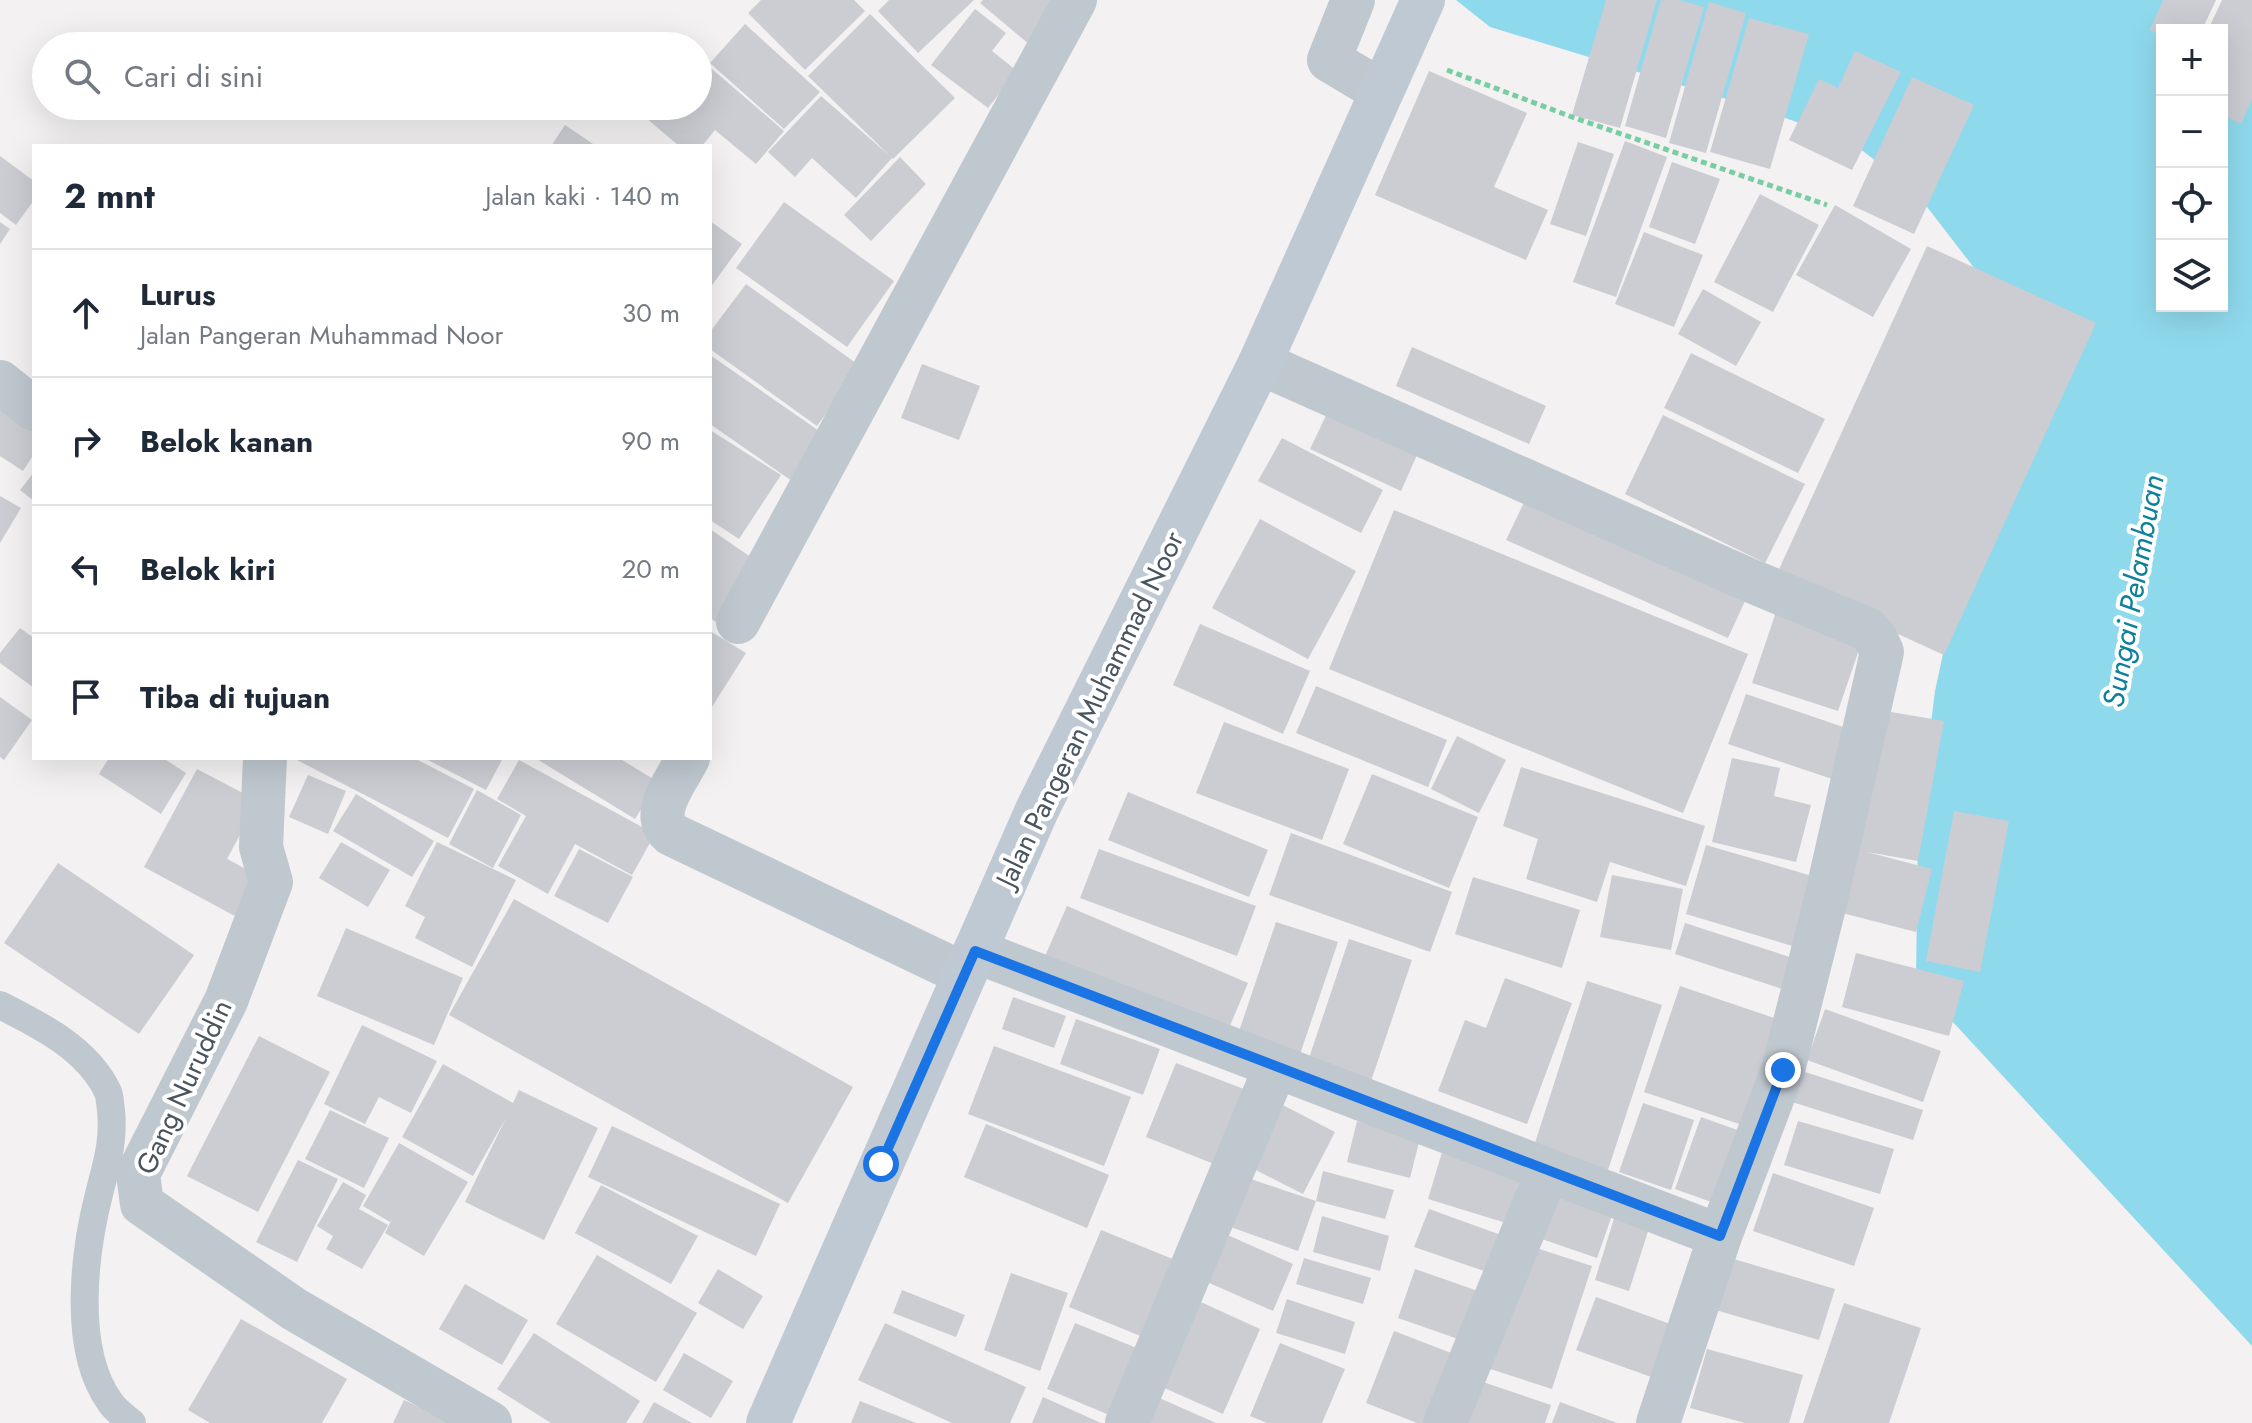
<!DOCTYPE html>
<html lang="id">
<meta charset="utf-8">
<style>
body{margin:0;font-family:Jost,sans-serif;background:#f2f2f3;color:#1f2937}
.controls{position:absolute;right:24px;top:24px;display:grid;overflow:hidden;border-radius:0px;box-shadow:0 8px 32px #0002}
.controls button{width:72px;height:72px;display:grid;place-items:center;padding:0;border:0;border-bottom:2px solid #e0e1e3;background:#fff;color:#1f2937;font:40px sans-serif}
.stop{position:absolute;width:24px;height:24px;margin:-18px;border:6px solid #1b74e3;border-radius:50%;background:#fff}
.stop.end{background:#1b74e3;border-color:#fff;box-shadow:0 2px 8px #0008}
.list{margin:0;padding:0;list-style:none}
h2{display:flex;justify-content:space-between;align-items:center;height:104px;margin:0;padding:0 32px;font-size:34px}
h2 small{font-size:26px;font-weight:400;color:#747a83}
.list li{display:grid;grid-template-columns:52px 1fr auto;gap:24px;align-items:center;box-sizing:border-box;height:128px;padding:0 32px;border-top:2px solid #e0e1e3}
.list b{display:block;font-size:30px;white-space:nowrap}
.list p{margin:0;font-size:26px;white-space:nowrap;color:#747a83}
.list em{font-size:26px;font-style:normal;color:#747a83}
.icon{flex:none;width:44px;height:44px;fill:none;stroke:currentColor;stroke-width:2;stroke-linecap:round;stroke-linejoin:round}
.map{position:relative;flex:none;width:2252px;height:1423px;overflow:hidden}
.search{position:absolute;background:#fff;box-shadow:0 8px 32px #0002;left:32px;top:32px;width:680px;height:88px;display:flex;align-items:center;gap:20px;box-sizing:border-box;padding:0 28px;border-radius:44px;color:#747a83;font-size:30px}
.panel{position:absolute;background:#fff;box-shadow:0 8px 32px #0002;left:32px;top:144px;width:680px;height:616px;border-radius:0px}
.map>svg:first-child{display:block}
.water{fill:#8fd9ec}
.building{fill:#cbcdd3}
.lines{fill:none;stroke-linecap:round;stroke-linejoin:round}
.path{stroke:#79cda3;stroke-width:5;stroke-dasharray:6 4;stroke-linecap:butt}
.service{stroke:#bfc8cf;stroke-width:28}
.minor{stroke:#bfc8cf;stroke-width:44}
.secondary{stroke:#bfc9d4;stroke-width:44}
.route{stroke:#1b74e3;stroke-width:10}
.labels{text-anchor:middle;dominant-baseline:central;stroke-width:8;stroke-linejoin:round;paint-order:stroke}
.street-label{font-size:28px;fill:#49545e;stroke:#fff}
.water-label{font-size:30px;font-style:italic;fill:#0e809c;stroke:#fff}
</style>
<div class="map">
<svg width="2252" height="1423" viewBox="0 0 2252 1423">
<rect width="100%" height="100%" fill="#f3f1f1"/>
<path class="water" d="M 1456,0 L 2170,0 L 2162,30 L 2162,306 L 2222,306 L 2222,57 L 2252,90 L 2252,1346 L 1916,982 L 1918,827 L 1935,691 L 2015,321 L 1914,190 L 1851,142 L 1769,112 L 1490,27 Z"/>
<path class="building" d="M 761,0 L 854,0 L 865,11 L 805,70 L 748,13 Z
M 889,0 L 974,0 L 918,53 L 878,11 Z
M 983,0 L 1069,0 L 1030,45 L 980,3 Z
M 1606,0 L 1657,0 L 1620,128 L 1572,115 Z
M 1661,0 L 1679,0 L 1704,7 L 1666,138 L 1625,126 Z
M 2163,0 L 2216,0 L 2202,30 L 2162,30 L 2162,36 L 2150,30 Z
M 2222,0 L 2252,0 L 2252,99 L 2241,124 L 2222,115 L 2222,30 L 2208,30 Z
M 1709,2 L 1746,13 L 1706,153 L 1669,143 Z
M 975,9 L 1006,33 L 992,51 L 1017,71 L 988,108 L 931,65 Z
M 870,14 L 955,98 L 893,159 L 892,158 L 856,198 L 812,158 L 795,177 L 768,152 L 821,96 L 890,156 L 808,76 Z
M 1749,18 L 1809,34 L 1770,169 L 1710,152 Z
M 745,24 L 820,92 L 784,129 L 710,63 Z
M 1855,51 L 1901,72 L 1852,170 L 1789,140 L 1819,79 L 1838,88 Z
M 698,57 L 784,131 L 756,164 L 715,130 L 702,146 L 679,146 L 645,117 L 655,106 L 698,106 Z
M 1429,71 L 1527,113 L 1494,187 L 1548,210 L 1526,260 L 1375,195 Z
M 1912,77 L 1974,105 L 1914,234 L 1853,206 Z
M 565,125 L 596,146 L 551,146 Z
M 1625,141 L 1667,157 L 1616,297 L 1573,282 Z
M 1578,142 L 1614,154 L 1586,236 L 1550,224 Z
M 0,156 L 34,181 L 34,200 L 16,225 L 0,213 Z
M 900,157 L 926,184 L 871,241 L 844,215 Z
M 1672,162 L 1720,179 L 1695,244 L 1649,227 Z
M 1760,194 L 1819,225 L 1773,312 L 1714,282 Z
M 784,202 L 894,281 L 847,347 L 736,268 Z
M 1835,205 L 1911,249 L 1873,317 L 1796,275 Z
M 710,221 L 742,244 L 710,288 Z
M 0,222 L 10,229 L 0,244 Z
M 1644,232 L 1703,255 L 1674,327 L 1615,304 Z
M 1927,246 L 2096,323 L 1944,655 L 1775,578 Z
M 746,284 L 860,366 L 817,426 L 710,349 L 710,332 Z
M 1703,289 L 1761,322 L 1736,366 L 1678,334 Z
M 1412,347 L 1546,406 L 1529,444 L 1396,386 Z
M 1691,353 L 1825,419 L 1798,473 L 1664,408 Z
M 710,355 L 835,442 L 802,488 L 710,424 Z
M 922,364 L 980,386 L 959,440 L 901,418 Z
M 0,404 L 34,424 L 34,454 L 23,471 L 0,456 Z
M 1331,405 L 1421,446 L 1401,491 L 1310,449 Z
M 1663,415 L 1805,484 L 1765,563 L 1625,494 Z
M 710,430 L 781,475 L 739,539 L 710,520 Z
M 1282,438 L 1383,490 L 1361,533 L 1258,481 Z
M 34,472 L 34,501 L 20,490 Z
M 1530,490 L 1751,588 L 1728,638 L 1506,540 Z
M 0,496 L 21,508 L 0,543 Z
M 1394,510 L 1748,654 L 1683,813 L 1329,669 Z
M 1260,519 L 1356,571 L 1308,659 L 1212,608 Z
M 710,529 L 758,562 L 716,622 L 710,618 Z
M 1776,612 L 1862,641 L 1838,711 L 1752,683 Z
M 1200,624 L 1310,671 L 1283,734 L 1173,685 Z
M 20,628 L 34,638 L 34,688 L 0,663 L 0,653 Z
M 710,631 L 746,653 L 710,710 Z
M 1316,686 L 1447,740 L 1428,787 L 1296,733 Z
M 1746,694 L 1852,730 L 1835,780 L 1728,744 Z
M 0,697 L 32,720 L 4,760 L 0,757 Z
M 1885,711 L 1944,721 L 1918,861 L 1867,852 L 1932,869 L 1916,932 L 1842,913 Z
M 1224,722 L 1349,769 L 1322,840 L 1196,793 Z
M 1457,736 L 1506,760 L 1479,813 L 1431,789 Z
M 109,758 L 163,758 L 186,773 L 161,814 L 99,774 Z
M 293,758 L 414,758 L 474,789 L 448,838 Z
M 424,758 L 503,758 L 486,790 Z
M 535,758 L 619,758 L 658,782 L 635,819 Z
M 1732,758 L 1780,768 L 1774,796 L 1811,805 L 1796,862 L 1712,842 Z
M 519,760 L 655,834 L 632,875 L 575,844 L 548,894 L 498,866 L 526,816 L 497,799 Z
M 1521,767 L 1705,826 L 1686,886 L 1610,862 L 1597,902 L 1526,879 L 1538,839 L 1503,826 Z
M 197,769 L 258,801 L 227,859 L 267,880 L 244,921 L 144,867 Z
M 1372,774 L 1478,817 L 1449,888 L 1343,844 Z
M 308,775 L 346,791 L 328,834 L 289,817 Z
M 477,790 L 521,815 L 493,868 L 449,844 Z
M 1128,792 L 1268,850 L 1249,897 L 1108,840 Z
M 356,794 L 434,841 L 412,877 L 333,831 Z
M 1954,811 L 2009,821 L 1980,972 L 1926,961 Z
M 1291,833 L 1452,892 L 1430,952 L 1269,895 Z
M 341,842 L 390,870 L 368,907 L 319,878 Z
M 437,842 L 516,880 L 472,967 L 415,938 L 425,917 L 405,906 Z
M 1706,845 L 1819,878 L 1799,948 L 1686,914 Z
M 579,849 L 633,877 L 608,923 L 554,896 Z
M 1099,849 L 1256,906 L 1237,956 L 1080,898 Z
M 58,863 L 194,955 L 139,1034 L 4,943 Z
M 1612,875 L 1683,889 L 1671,950 L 1600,937 Z
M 1473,877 L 1580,910 L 1562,968 L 1455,934 Z
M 514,899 L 853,1087 L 788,1203 L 449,1015 Z
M 1067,906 L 1248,983 L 1224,1040 L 1042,963 Z
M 1276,922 L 1338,942 L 1297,1063 L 1235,1043 Z
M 1685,923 L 1796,959 L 1785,990 L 1675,954 Z
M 346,928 L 463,978 L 434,1045 L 317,996 Z
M 1349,939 L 1412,960 L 1369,1087 L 1306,1067 Z
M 1856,953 L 1964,981 L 1949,1036 L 1842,1007 Z
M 1505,978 L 1572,1003 L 1527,1124 L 1438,1091 L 1465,1020 L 1486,1028 Z
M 1587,981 L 1662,1005 L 1608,1170 L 1534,1146 Z
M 1680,986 L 1783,1021 L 1748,1127 L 1644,1092 Z
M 1013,997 L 1066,1016 L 1054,1048 L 1002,1029 Z
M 1825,1009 L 1941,1051 L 1923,1102 L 1807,1060 Z
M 1076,1019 L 1160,1049 L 1143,1095 L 1060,1064 Z
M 362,1025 L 437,1061 L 411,1113 L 379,1097 L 365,1124 L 324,1104 Z
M 259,1036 L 330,1072 L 258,1212 L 187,1176 Z
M 994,1046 L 1131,1097 L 1104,1166 L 968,1114 Z
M 1176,1063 L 1249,1091 L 1219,1166 L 1146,1137 Z
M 443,1064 L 513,1103 L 519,1090 L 598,1128 L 544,1240 L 465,1202 L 506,1118 L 473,1176 L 402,1137 Z
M 1802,1071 L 1923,1110 L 1913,1140 L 1792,1102 Z
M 1273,1100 L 1335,1132 L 1303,1194 L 1240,1162 Z
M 1643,1103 L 1694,1120 L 1671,1190 L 1619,1172 Z
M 330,1110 L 389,1138 L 364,1188 L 305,1159 Z
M 1701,1117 L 1754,1136 L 1728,1208 L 1675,1189 Z
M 1357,1121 L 1420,1138 L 1410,1178 L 1347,1162 Z
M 1798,1121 L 1894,1149 L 1880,1194 L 1784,1165 Z
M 986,1124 L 1109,1175 L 1087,1228 L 964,1177 Z
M 612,1126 L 780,1204 L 756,1256 L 588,1177 Z
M 399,1143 L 468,1182 L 424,1256 L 385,1233 L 392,1219 L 390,1222 L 363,1206 Z
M 1443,1149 L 1522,1173 L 1506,1223 L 1428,1199 Z
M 298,1160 L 338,1179 L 297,1262 L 256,1242 Z
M 1323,1171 L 1394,1190 L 1385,1219 L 1316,1201 L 1298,1251 L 1222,1224 L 1239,1175 L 1316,1201 Z
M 1773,1173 L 1874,1208 L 1854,1266 L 1753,1231 Z
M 1549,1180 L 1616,1204 L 1597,1258 L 1530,1235 Z
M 343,1182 L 366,1195 L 359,1209 L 388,1225 L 362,1269 L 326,1249 L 333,1236 L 317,1226 Z
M 601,1185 L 698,1236 L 671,1284 L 575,1233 Z
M 1429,1209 L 1501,1235 L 1487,1272 L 1414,1247 Z
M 1616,1212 L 1651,1222 L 1629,1291 L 1595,1280 Z
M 1322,1216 L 1389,1236 L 1380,1271 L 1313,1252 Z
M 1101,1230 L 1190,1266 L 1158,1343 L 1069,1307 Z
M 1221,1232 L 1293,1264 L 1273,1311 L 1200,1279 Z
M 1521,1243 L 1592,1266 L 1552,1389 L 1481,1366 Z
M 597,1255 L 697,1313 L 656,1382 L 556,1324 Z
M 1727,1257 L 1835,1289 L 1819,1340 L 1712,1309 Z
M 1304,1258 L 1371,1278 L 1363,1304 L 1296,1284 Z
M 718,1269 L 763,1296 L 743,1329 L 698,1303 Z
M 1415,1269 L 1478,1291 L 1461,1340 L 1398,1318 Z
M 1011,1273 L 1068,1293 L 1040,1371 L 984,1350 Z
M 465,1284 L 528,1320 L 502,1365 L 439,1329 Z
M 902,1290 L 965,1315 L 956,1337 L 893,1313 Z
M 1596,1297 L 1673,1325 L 1654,1378 L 1576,1350 Z
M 1192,1298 L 1260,1329 L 1223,1414 L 1153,1383 Z
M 1287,1299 L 1355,1322 L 1345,1354 L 1276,1333 Z
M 1844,1303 L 1921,1328 L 1889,1423 L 1803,1423 Z
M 241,1319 L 347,1379 L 322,1423 L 210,1423 L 188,1410 Z
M 885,1323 L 1026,1387 L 1010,1423 L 952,1423 L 858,1380 Z
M 1075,1323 L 1154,1355 L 1126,1422 L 1047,1389 Z
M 1394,1331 L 1459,1356 L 1433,1423 L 1417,1423 L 1366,1403 Z
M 534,1333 L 640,1401 L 626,1423 L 551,1423 L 497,1389 Z
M 1280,1343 L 1345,1369 L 1322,1423 L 1267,1423 L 1250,1416 Z
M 1707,1349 L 1803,1375 L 1789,1423 L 1745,1423 L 1690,1408 Z
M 684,1353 L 733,1381 L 711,1418 L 663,1390 Z
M 1474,1379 L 1551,1405 L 1545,1423 L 1459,1423 Z
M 1043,1397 L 1101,1423 L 1032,1423 Z
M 1157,1397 L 1216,1423 L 1145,1423 Z
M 404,1400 L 454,1423 L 393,1423 Z
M 860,1401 L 916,1423 L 851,1423 Z
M 654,1402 L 692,1423 L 642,1423 Z
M 1560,1402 L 1617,1423 L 1552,1423 Z"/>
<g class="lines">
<path class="path" d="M 1447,70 L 1572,117 L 1827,205"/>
<path class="service" d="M 0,1005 C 40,1025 88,1049 108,1092 C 110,1097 110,1104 111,1110 C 114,1143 107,1162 99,1194 C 84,1253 72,1350 110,1402 C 115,1410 125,1417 132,1423"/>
<path class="minor" d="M 1353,0 L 1329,60 L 1381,91
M 1260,363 L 1749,580 L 1867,629 L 1876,639 L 1882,652 L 1825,903 L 1783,1070 L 1720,1236 L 1658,1423
M 0,382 L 34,409
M 738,622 L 1075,0
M 265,758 L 261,847 L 271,882 L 226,1001 L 138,1174 L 142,1204 L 294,1309 L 490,1423
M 688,758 C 677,780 648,814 671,834 L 964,974
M 975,951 L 1720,1236
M 1127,1423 L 1276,1066
M 1445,1423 L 1548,1170"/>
<path class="secondary" d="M 768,1423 L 1037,810 L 1260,363 L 1423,0"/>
</g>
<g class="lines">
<path class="route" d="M 881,1164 L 975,951 L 1720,1236 L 1783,1070"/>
</g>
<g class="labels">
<g class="street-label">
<text transform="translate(1090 709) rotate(-64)">Jalan Pangeran Muhammad Noor</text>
<text transform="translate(184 1087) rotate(-65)">Gang Nuruddin</text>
</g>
<g class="water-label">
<text transform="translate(2133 591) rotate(-80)">Sungai Pelambuan</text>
</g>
</g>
</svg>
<div class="controls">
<button>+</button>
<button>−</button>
<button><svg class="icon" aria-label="locate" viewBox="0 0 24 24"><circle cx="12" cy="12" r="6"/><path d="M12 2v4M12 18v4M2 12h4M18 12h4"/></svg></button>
<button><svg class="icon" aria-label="layers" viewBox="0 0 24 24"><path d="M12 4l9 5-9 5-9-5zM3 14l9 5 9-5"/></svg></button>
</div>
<div class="stop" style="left:881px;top:1164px"></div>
<div class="stop end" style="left:1783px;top:1070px"></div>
<div class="search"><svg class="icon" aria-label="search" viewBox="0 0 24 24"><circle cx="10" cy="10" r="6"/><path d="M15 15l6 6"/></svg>Cari di sini</div>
<section class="panel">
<h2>2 mnt<small>Jalan kaki · 140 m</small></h2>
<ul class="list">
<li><svg class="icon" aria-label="ahead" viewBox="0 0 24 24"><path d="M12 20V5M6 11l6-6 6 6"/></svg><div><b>Lurus</b><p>Jalan Pangeran Muhammad Noor</p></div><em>30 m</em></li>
<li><svg class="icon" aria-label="right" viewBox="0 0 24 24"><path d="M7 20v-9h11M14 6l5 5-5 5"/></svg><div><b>Belok kanan</b></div><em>90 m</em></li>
<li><svg class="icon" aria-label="left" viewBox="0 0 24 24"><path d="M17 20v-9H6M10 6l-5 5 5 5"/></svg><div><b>Belok kiri</b></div><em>20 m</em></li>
<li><svg class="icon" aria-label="arrive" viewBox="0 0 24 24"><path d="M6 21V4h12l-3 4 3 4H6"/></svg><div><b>Tiba di tujuan</b></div></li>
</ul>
</section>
</div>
